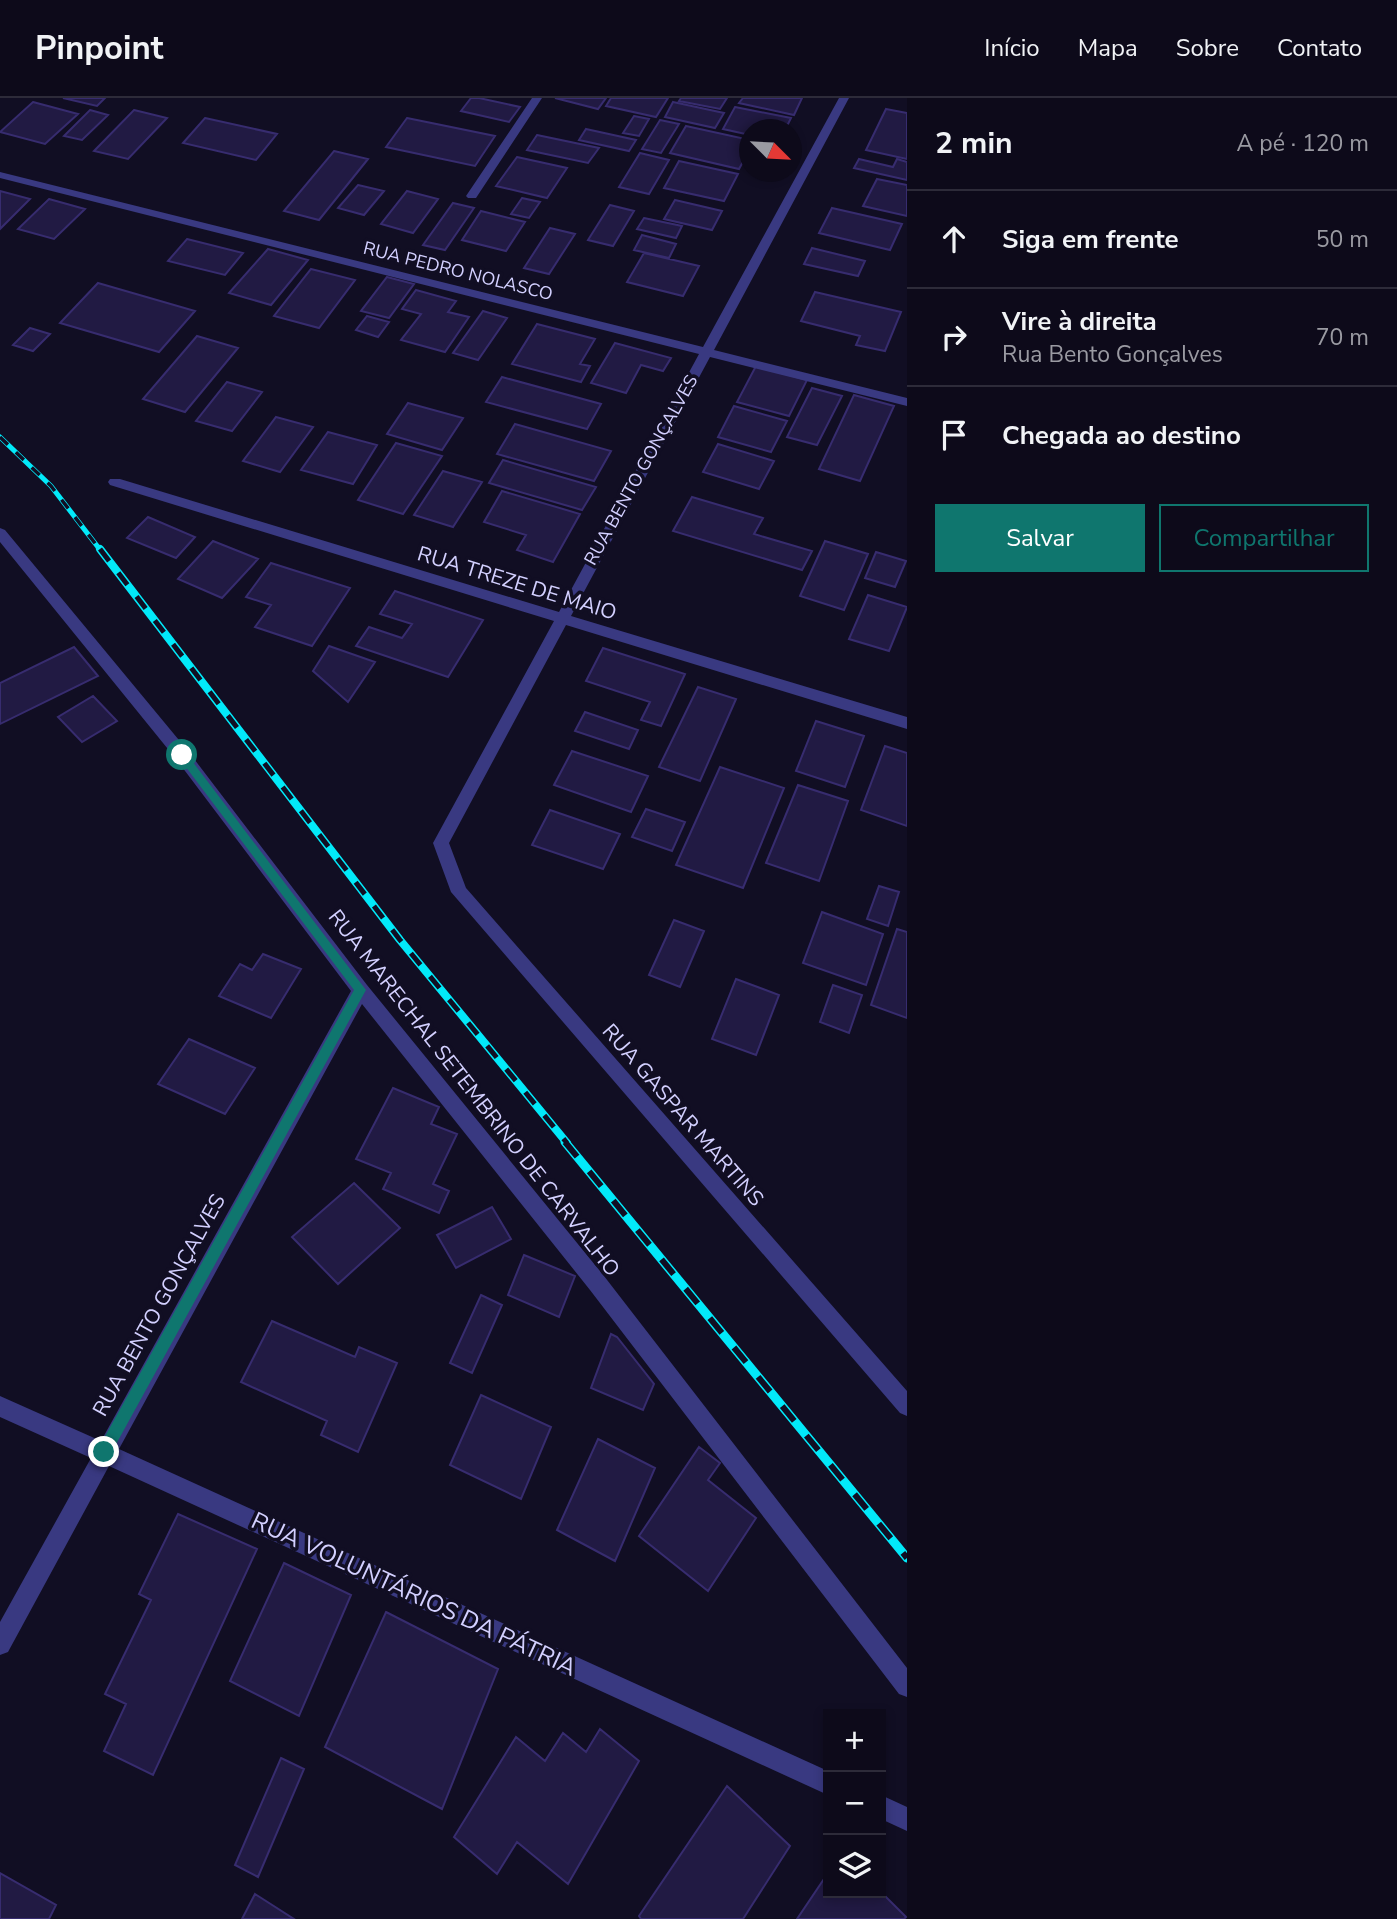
<!DOCTYPE html>
<html lang="pt">
<meta charset="utf-8">
<style>
body{margin:0;font-family:"Nunito Sans",sans-serif;background:#161323;color:#f1f3f6}
.controls{position:absolute;right:21px;bottom:21px;display:grid;overflow:hidden;border-radius:0px;box-shadow:0 4px 10px #0003}
.controls button{width:63px;height:63px;display:grid;place-items:center;padding:0;border:0;border-bottom:2px solid #2d2b39;background:#0d0a1a;color:#f1f3f6;font:35px sans-serif}
.compass{position:absolute;left:739px;top:21px;width:63px;height:63px;border-radius:50%;background:#0d0a1a;box-shadow:0 4px 10px #0003;rotate:114deg}
.stop{position:absolute;width:21px;height:21px;margin:-16px;border:5px solid #0f766e;border-radius:50%;background:#fff}
.stop.end{background:#0f766e;border-color:#fff;box-shadow:0 2px 7px #0008}
.list{margin:0;padding:0;list-style:none}
h2{display:flex;justify-content:space-between;align-items:center;height:91px;margin:0;padding:0 28px;font-size:30px}
h2 small{font-size:23px;font-weight:400;color:#9a9aa2}
.list li{display:grid;grid-template-columns:46px 1fr auto;gap:21px;align-items:center;box-sizing:border-box;height:98px;padding:0 28px;border-top:2px solid #2d2b39}
.list b{display:block;font-size:26px;white-space:nowrap}
.list p{margin:0;font-size:23px;white-space:nowrap;color:#9a9aa2}
.list em{font-size:23px;font-style:normal;color:#9a9aa2}
.actions{display:flex;gap:14px;padding:21px 28px}
.actions a{flex:1;padding:16px 0;border:2px solid #0f766e;border-radius:0px;text-align:center;font-size:24px;color:#0f766e}
.actions .main{background:#0f766e;color:#fff}
.icon{flex:none;width:38px;height:38px;fill:none;stroke:currentColor;stroke-width:2;stroke-linecap:round;stroke-linejoin:round}
.map{position:relative;flex:none;width:907px;height:1821px;overflow:hidden}
header{display:flex;align-items:center;gap:42px;box-sizing:border-box;height:98px;padding:0 35px;background:#0d0a1a;border-bottom:2px solid #2d2b39}
header strong{font-size:33px}
nav{display:flex;gap:38px;margin-inline-start:auto;font-size:24px}
main{display:flex}
aside{flex:1;background:#0d0a1a}
.map>svg:first-child{display:block}
.building{fill:#211a43;stroke:#372c6f;stroke-width:2}
.lines{fill:none;stroke-linecap:round;stroke-linejoin:round}
.minor{fill:#393981;fill-rule:evenodd}
.rail-far2-casing{stroke:#02e9f9;stroke-width:5}
.rail-far1-casing{stroke:#02e9f9;stroke-width:8}
.rail-casing{stroke:#02e9f9;stroke-width:9}
.rail-far2{stroke:#110e23;stroke-width:3.5;stroke-dasharray:11;stroke-linecap:butt}
.rail-far1{stroke:#110e23;stroke-width:5;stroke-dasharray:15;stroke-linecap:butt}
.rail{stroke:#110e23;stroke-width:6;stroke-dasharray:19;stroke-linecap:butt}
.route{fill:#0f766e}
.labels{text-anchor:middle;dominant-baseline:central;stroke-width:7;stroke-linejoin:round;paint-order:stroke}
.far-street-label{font-size:18px;fill:#d3d0ff;stroke:#110e23}
.street-label{font-size:21px;fill:#d3d0ff;stroke:#110e23}
.near-street-label{font-size:24px;fill:#d3d0ff;stroke:#110e23}
</style>
<header>
<strong>Pinpoint</strong>
<nav><a>Início</a><a>Mapa</a><a>Sobre</a><a>Contato</a></nav>
</header>
<main>
<div class="map">
<svg width="907" height="1821" viewBox="0 0 907 1821">
<rect width="100%" height="100%" fill="#110e23"/>
<path class="building" d="M 63,0 L 105,0 L 97,8 Z
M 471,0 L 479,0 L 520,9 L 509,24 L 461,13 Z
M 555,0 L 606,0 L 598,11 Z
M 611,0 L 668,0 L 656,19 L 606,8 Z
M 681,0 L 727,0 L 720,11 L 679,3 Z
M 743,0 L 802,0 L 794,17 L 739,5 Z
M 33,4 L 78,16 L 45,46 L 0,34 Z
M 673,4 L 724,15 L 715,30 L 665,19 Z
M 735,9 L 791,20 L 785,32 L 750,32 L 750,37 L 723,31 Z
M 886,11 L 907,15 L 907,61 L 866,52 Z
M 90,12 L 108,17 L 82,42 L 64,38 Z
M 134,12 L 167,20 L 128,61 L 94,53 Z
M 634,18 L 649,21 L 639,38 L 623,35 Z
M 205,20 L 277,36 L 256,62 L 183,45 Z
M 407,20 L 495,38 L 475,68 L 386,49 Z
M 660,22 L 679,26 L 661,55 L 642,51 Z
M 686,28 L 750,42 L 750,51 L 739,71 L 670,55 Z
M 586,31 L 636,42 L 629,53 L 579,42 Z
M 537,37 L 599,50 L 588,65 L 527,52 Z
M 334,53 L 368,61 L 319,122 L 284,113 Z
M 640,55 L 669,62 L 649,96 L 619,89 Z
M 517,59 L 567,70 L 547,100 L 496,88 Z
M 859,61 L 893,69 L 897,61 L 907,64 L 907,82 L 854,70 Z
M 679,63 L 738,76 L 724,103 L 664,90 Z
M 877,81 L 907,87 L 907,118 L 863,108 Z
M 358,87 L 384,93 L 364,117 L 338,110 Z
M 0,93 L 30,101 L 0,131 Z
M 407,93 L 438,101 L 413,135 L 381,126 Z
M 522,100 L 540,104 L 529,120 L 511,116 Z
M 49,101 L 85,111 L 54,141 L 18,131 Z
M 675,102 L 722,113 L 712,132 L 664,121 Z
M 453,105 L 474,110 L 445,152 L 423,147 Z
M 610,107 L 634,113 L 613,148 L 588,142 Z
M 832,110 L 902,126 L 890,152 L 819,135 Z
M 481,113 L 525,124 L 506,153 L 462,142 Z
M 644,120 L 682,128 L 676,140 L 637,131 Z
M 550,130 L 575,136 L 549,176 L 524,170 Z
M 642,137 L 676,146 L 669,160 L 634,152 Z
M 187,141 L 243,155 L 225,177 L 168,163 Z
M 812,150 L 865,163 L 858,178 L 804,166 Z
M 268,151 L 308,162 L 271,207 L 229,195 Z
M 644,155 L 699,168 L 683,198 L 627,184 Z
M 311,171 L 355,182 L 319,230 L 274,218 Z
M 387,179 L 414,186 L 389,220 L 361,213 Z
M 98,185 L 195,213 L 159,254 L 60,225 Z
M 416,192 L 456,203 L 448,214 L 469,219 L 445,254 L 401,242 L 421,216 L 402,211 Z
M 815,194 L 901,214 L 885,253 L 856,247 L 860,238 L 801,223 Z
M 483,213 L 507,220 L 478,262 L 453,255 Z
M 367,218 L 389,224 L 378,239 L 356,232 Z
M 537,226 L 595,241 L 580,266 L 590,268 L 581,284 L 512,266 Z
M 30,230 L 50,236 L 33,253 L 13,247 Z
M 197,238 L 238,250 L 185,314 L 143,301 Z
M 615,245 L 671,260 L 663,273 L 641,267 L 626,295 L 591,285 Z
M 756,268 L 807,282 L 789,318 L 737,304 Z
M 502,279 L 601,306 L 587,331 L 486,304 Z
M 227,284 L 262,294 L 232,333 L 196,323 Z
M 812,290 L 842,298 L 817,347 L 787,339 Z
M 854,297 L 894,308 L 860,383 L 819,371 Z
M 408,305 L 463,320 L 442,352 L 387,336 Z
M 734,308 L 787,323 L 771,354 L 718,339 Z
M 276,319 L 313,329 L 280,374 L 243,363 Z
M 515,326 L 611,353 L 594,383 L 497,356 Z
M 328,334 L 377,347 L 353,386 L 301,372 Z
M 396,345 L 442,358 L 403,416 L 358,402 Z
M 718,346 L 774,363 L 759,391 L 703,374 Z
M 503,362 L 596,389 L 582,412 L 489,385 Z
M 443,373 L 482,384 L 453,429 L 414,417 Z
M 502,393 L 580,416 L 553,464 L 517,452 L 526,437 L 484,424 Z
M 692,399 L 763,420 L 754,436 L 812,453 L 802,472 L 673,433 Z
M 148,419 L 195,439 L 176,460 L 127,440 Z
M 213,443 L 258,461 L 222,500 L 178,481 Z
M 825,443 L 868,456 L 844,512 L 800,498 Z
M 876,454 L 906,463 L 895,489 L 865,480 Z
M 271,465 L 350,490 L 312,548 L 255,529 L 271,507 L 246,499 Z
M 395,493 L 483,522 L 448,579 L 356,548 L 369,529 L 402,540 L 412,526 L 380,516 Z
M 868,497 L 907,509 L 889,553 L 849,541 Z
M 329,548 L 375,564 L 348,604 L 313,573 Z
M 74,549 L 98,578 L 0,626 L 0,585 Z
M 603,550 L 685,576 L 661,628 L 641,622 L 650,604 L 586,583 Z
M 698,589 L 736,601 L 700,683 L 659,669 Z
M 93,598 L 117,623 L 82,644 L 58,619 Z
M 585,614 L 638,632 L 629,651 L 575,633 Z
M 816,623 L 864,638 L 845,689 L 796,673 Z
M 885,648 L 907,655 L 907,728 L 861,712 Z
M 572,653 L 648,678 L 631,714 L 554,687 Z
M 720,669 L 784,690 L 743,790 L 676,767 Z
M 798,687 L 848,703 L 819,783 L 766,765 Z
M 646,711 L 685,724 L 672,753 L 632,739 Z
M 550,712 L 620,736 L 603,771 L 532,747 Z
M 879,788 L 899,794 L 888,828 L 867,821 Z
M 822,814 L 883,836 L 866,887 L 803,865 Z
M 674,822 L 704,833 L 680,889 L 649,877 Z
M 897,831 L 907,834 L 907,920 L 871,907 Z
M 263,856 L 301,871 L 271,920 L 219,898 L 240,866 L 252,872 Z
M 736,881 L 779,897 L 756,957 L 712,941 Z
M 833,887 L 862,897 L 849,935 L 820,924 Z
M 189,941 L 255,970 L 225,1016 L 158,986 Z
M 393,990 L 439,1009 L 431,1026 L 457,1036 L 433,1086 L 449,1093 L 439,1115 L 383,1091 L 391,1075 L 356,1061 Z
M 354,1085 L 400,1130 L 338,1186 L 292,1139 Z
M 492,1109 L 511,1141 L 456,1170 L 437,1137 Z
M 524,1157 L 575,1178 L 559,1219 L 508,1197 Z
M 481,1197 L 502,1207 L 472,1275 L 450,1265 Z
M 272,1223 L 355,1259 L 359,1249 L 397,1265 L 358,1354 L 321,1337 L 327,1323 L 241,1284 Z
M 611,1236 L 617,1239 L 654,1286 L 643,1312 L 591,1290 Z
M 481,1297 L 551,1329 L 521,1401 L 450,1367 Z
M 598,1341 L 655,1370 L 615,1463 L 557,1432 Z
M 699,1349 L 720,1365 L 708,1382 L 756,1420 L 708,1493 L 639,1438 Z
M 178,1416 L 257,1451 L 153,1677 L 104,1653 L 126,1606 L 105,1596 L 151,1502 L 139,1496 Z
M 284,1465 L 351,1497 L 299,1618 L 230,1583 Z
M 386,1514 L 498,1571 L 442,1711 L 325,1649 Z
M 600,1631 L 639,1663 L 568,1786 L 517,1744 L 497,1776 L 454,1739 L 516,1639 L 545,1663 L 563,1635 L 586,1654 Z
M 281,1660 L 304,1671 L 258,1779 L 235,1767 Z
M 727,1688 L 790,1748 L 743,1821 L 641,1821 L 639,1818 Z
M 0,1775 L 56,1807 L 49,1821 L 0,1821 Z
M 828,1775 L 828,1795 L 881,1794 L 906,1819 L 904,1821 L 797,1821 Z
M 255,1796 L 294,1821 L 242,1821 Z"/>
<g class="lines">
<path class="minor" d="M 532,0 L 542,0 L 476,100 L 468,100 L 466,98 Z
M 839,0 L 849,0 L 714,252 L 907,300 L 907,308 L 710,259 L 571,518 L 907,619 L 907,631 L 566,527 L 449,745 L 466,790 L 907,1293 L 907,1318 L 900,1315 L 451,794 L 433,745 L 554,523 L 110,387 L 108,384 L 110,381 L 120,381 L 559,514 L 699,256 L 0,80 L 0,74 L 703,249 Z
M 0,430 L 5,432 L 188,653 L 367,887 L 604,1178 L 907,1570 L 907,1599 L 899,1596 L 590,1192 L 362,906 L 119,1351 L 828,1673 L 828,1697 L 109,1368 L 8,1554 L 0,1557 L 0,1524 L 91,1360 L 0,1319 L 0,1298 L 101,1343 L 351,893 L 176,661 L 0,444 Z
M 881,1697 L 907,1709 L 907,1733 L 881,1721 Z"/>
<g class="rail-far2-casing">
<path id="rail-far2" d="M 0,339 L 51,388 L 101,453"/>
</g>
<g class="rail-far1-casing">
<path id="rail-far1" d="M 100,451 L 400,842 L 567,1045"/>
</g>
<g class="rail-casing">
<path id="rail" d="M 565,1044 L 907,1460"/>
</g>
<use href="#rail-far2" class="rail-far2"/>
<use href="#rail-far1" class="rail-far1"/>
<use href="#rail" class="rail"/>
</g>
<path class="route" d="M 182,653 L 186,655 L 366,892 L 109,1359 L 104,1361 L 99,1359 L 99,1349 L 354,892 L 179,660 L 177,657 Z"/>
<g class="labels">
<g class="far-street-label">
<text transform="translate(458 173) rotate(14)">RUA PEDRO NOLASCO</text>
<text transform="translate(641 372) rotate(-61)">RUA BENTO GONÇALVES</text>
</g>
<g class="street-label">
<text transform="translate(517 485) rotate(17)">RUA TREZE DE MAIO</text>
<text transform="translate(474 995) rotate(52)">RUA MARECHAL SETEMBRINO DE CARVALHO</text>
<text transform="translate(683 1017) rotate(49)">RUA GASPAR MARTINS</text>
<text transform="translate(159 1207) rotate(-61)">RUA BENTO GONÇALVES</text>
</g>
<g class="near-street-label">
<text transform="translate(414 1496) rotate(25)">RUA VOLUNTÁRIOS DA PÁTRIA</text>
</g>
</g>
</svg>
<div class="controls">
<button>+</button>
<button>−</button>
<button><svg class="icon" aria-label="layers" viewBox="0 0 24 24"><path d="M12 4l9 5-9 5-9-5zM3 14l9 5 9-5"/></svg></button>
</div>
<svg class="compass" viewBox="-18 -18 36 36"><path d="M0-13l5 13h-10z" fill="#e53935"/><path d="M0 13l5-13h-10z" fill="#9a9aa2"/></svg>
<div class="stop" style="left:182px;top:657px"></div>
<div class="stop end" style="left:104px;top:1354px"></div>
</div>
<aside>
<h2>2 min<small>A pé · 120 m</small></h2>
<ul class="list">
<li><svg class="icon" aria-label="ahead" viewBox="0 0 24 24"><path d="M12 20V5M6 11l6-6 6 6"/></svg><div><b>Siga em frente</b></div><em>50 m</em></li>
<li><svg class="icon" aria-label="right" viewBox="0 0 24 24"><path d="M7 20v-9h11M14 6l5 5-5 5"/></svg><div><b>Vire à direita</b><p>Rua Bento Gonçalves</p></div><em>70 m</em></li>
<li><svg class="icon" aria-label="arrive" viewBox="0 0 24 24"><path d="M6 21V4h12l-3 4 3 4H6"/></svg><div><b>Chegada ao destino</b></div></li>
</ul>
<div class="actions"><a class="main">Salvar</a><a>Compartilhar</a></div>
</aside>
</main>
